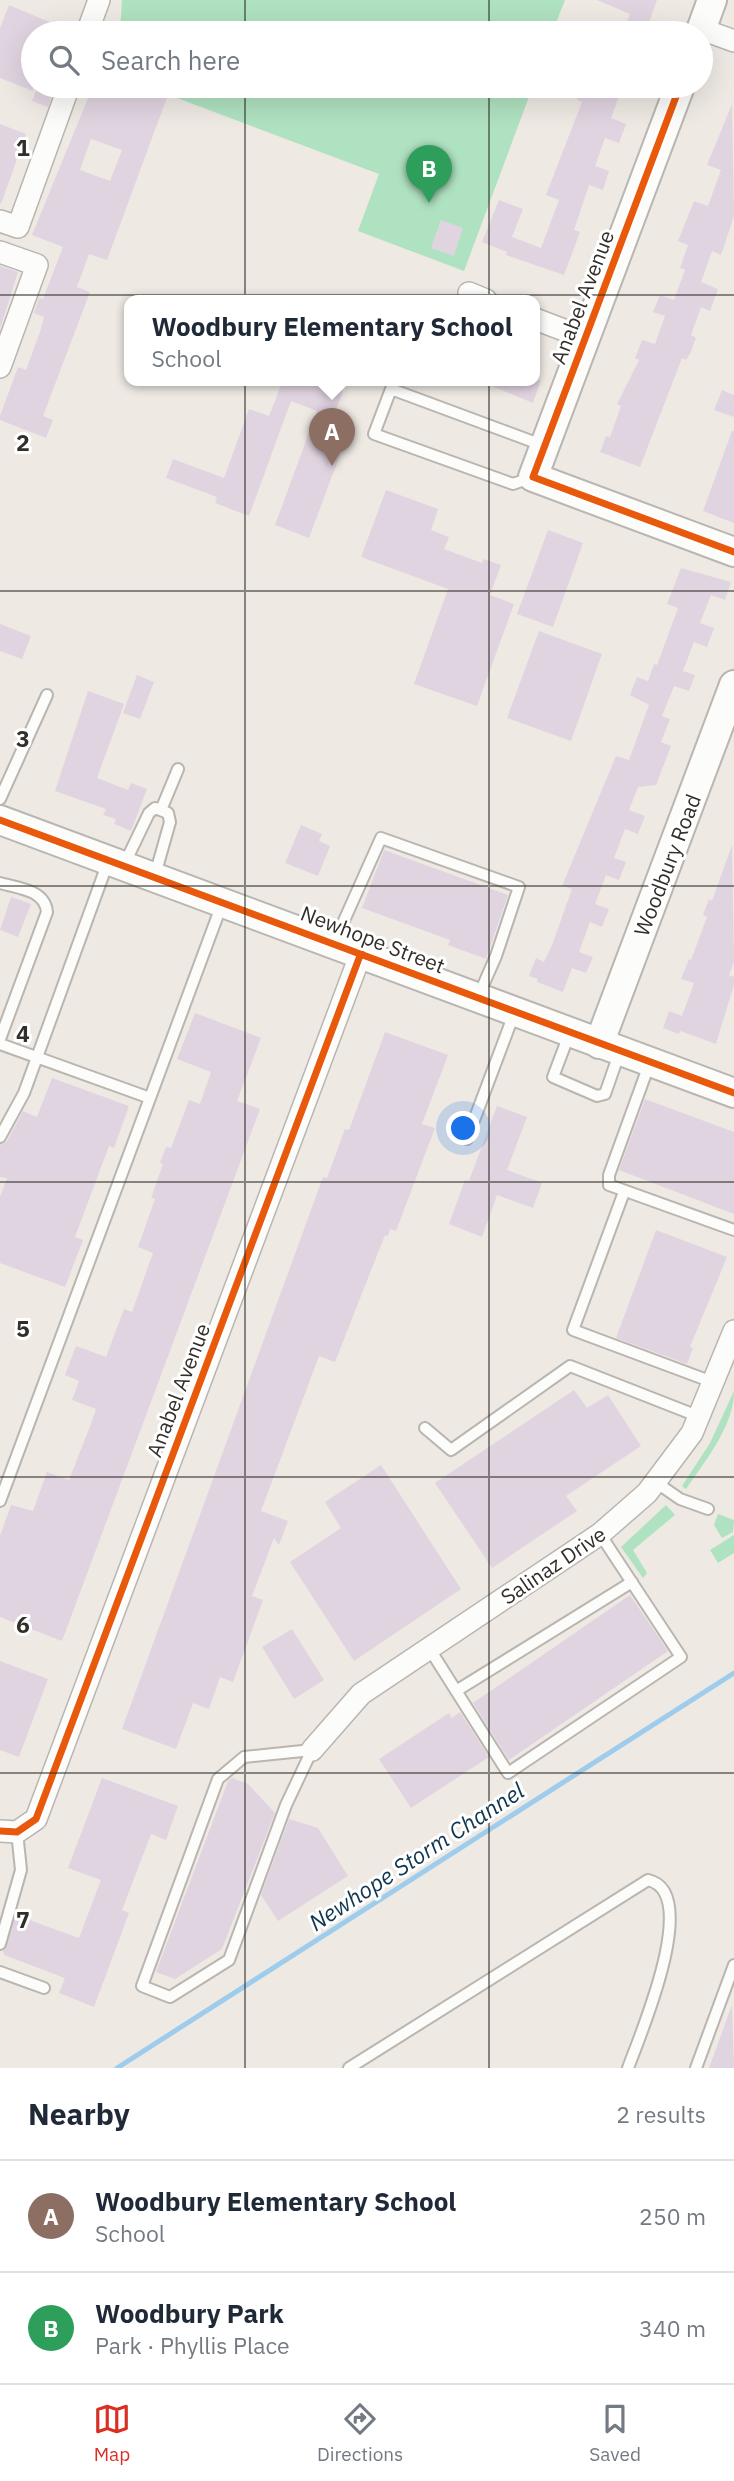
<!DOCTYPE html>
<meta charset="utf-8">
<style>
body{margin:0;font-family:"IBM Plex Sans",sans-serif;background:#f6f6f7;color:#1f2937}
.you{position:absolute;left:464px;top:1129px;width:24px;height:24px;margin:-18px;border:5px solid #fff;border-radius:50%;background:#1a73e8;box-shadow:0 0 0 10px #1a73e833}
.badge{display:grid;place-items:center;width:46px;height:46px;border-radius:50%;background:#d93025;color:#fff;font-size:23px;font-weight:700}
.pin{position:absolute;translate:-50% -58px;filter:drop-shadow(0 2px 4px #0008)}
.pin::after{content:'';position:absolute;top:37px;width:24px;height:21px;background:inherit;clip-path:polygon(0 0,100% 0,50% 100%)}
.popup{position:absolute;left:124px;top:295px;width:416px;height:91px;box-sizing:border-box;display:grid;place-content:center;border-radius:14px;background:#fff;filter:drop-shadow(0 2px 5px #0005);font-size:23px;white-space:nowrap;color:#747a83}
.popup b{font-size:26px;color:#1f2937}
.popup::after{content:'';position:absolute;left:50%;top:100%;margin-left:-14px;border:14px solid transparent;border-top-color:#fff}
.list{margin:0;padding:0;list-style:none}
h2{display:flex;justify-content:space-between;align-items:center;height:91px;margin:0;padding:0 28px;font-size:30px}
h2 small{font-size:23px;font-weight:400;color:#747a83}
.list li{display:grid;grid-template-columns:46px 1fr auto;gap:21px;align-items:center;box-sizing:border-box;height:112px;padding:0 28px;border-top:2px solid #e0e1e3}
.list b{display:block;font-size:26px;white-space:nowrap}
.list p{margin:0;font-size:23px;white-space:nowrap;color:#747a83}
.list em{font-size:23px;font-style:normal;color:#747a83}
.icon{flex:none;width:38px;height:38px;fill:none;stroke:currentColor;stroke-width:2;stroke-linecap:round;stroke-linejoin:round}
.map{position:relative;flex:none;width:734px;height:2068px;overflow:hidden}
.search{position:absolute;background:#fff;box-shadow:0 7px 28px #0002;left:21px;right:21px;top:21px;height:77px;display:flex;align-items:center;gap:18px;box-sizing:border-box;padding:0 24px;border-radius:38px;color:#747a83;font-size:26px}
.sheet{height:315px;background:#fff}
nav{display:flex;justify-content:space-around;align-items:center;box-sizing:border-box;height:98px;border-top:2px solid #e0e1e3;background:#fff;font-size:19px;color:#747a83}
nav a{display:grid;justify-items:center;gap:4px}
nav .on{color:#d93025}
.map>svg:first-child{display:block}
.green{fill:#afe2c0}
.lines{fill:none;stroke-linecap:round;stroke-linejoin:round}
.stream{stroke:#9ecced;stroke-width:5}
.building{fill:#e1d4e1;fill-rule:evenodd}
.service-casing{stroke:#b9b5b0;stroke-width:14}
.minor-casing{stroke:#b9b5b0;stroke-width:24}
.tertiary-casing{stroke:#b9b5b0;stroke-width:32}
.service{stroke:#fcfcfb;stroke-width:10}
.minor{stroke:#fcfcfb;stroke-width:21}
.tertiary{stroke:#fcfcfb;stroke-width:28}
.cycleway-casing{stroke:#fff;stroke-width:11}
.cycleway{stroke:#e8590c;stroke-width:7}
.grid{fill:none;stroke:#322e2a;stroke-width:2;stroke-opacity:0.55}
.labels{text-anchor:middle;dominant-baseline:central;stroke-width:6;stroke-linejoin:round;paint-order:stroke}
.street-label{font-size:21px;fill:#322e2a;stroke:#fff}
.water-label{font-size:23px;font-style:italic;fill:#10364f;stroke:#fff}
.grid-label{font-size:23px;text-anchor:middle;font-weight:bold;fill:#322e2a;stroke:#fff;stroke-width:6;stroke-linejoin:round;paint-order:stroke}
</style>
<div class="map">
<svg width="734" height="2068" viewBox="0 0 734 2068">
<rect width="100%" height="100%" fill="#eee9e3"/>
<path class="green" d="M 122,0 L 565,0 L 552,33 L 120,33 Z
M 175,86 L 533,86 L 464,271 L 358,231 L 379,174 L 177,98 L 182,89 Z
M 734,1391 C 734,1426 705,1461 686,1489 L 682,1486 L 710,1443 Z
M 666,1505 L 675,1515 L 633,1550 L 647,1573 L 643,1578 L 621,1547 Z
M 718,1514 L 734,1520 L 733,1532 L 722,1538 L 714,1525 Z
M 734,1535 L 734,1553 L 718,1563 L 710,1550 Z"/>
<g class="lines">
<path class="stream" d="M 117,2068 L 734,1673"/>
</g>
<path class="building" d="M 597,0 L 657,0 L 645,33 L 623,33 L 630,14 Z
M 9,5 L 73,32 L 33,33 L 33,91 L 0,78 L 0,28 Z
M 38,86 L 55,86 L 48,107 L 32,101 Z
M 93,86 L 154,86 L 169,92 L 107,260 L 89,254 L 77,287 L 90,292 L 43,416 L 53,420 L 46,438 L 0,420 L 0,416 L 18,367 L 26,370 L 40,332 L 44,317 L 34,313 L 39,298 L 43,299 L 63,247 L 32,235 ZM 91,139 L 122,150 L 110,181 L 80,170 Z
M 582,86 L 623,86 L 611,118 L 626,124 L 619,143 L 605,138 L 595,166 L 609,171 L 603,190 L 589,185 L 574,230 L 580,232 L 564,275 L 506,255 L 507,252 L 482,242 L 499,200 L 523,209 L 512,237 L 541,248 L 559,200 L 546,195 L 582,102 L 577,100 Z
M 732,104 L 734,216 L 721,255 L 712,251 L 701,282 L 718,289 L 710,311 L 701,307 L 691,335 L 696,338 L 690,354 L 686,360 L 682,358 L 640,467 L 600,452 L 606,436 L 610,437 L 621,406 L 617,404 L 639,360 L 635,358 L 642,340 L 655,344 L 665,316 L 653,312 L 660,295 L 674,300 L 685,270 L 680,268 L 688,245 L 678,241 L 694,201 L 708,206 L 721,170 L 707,165 Z
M 0,124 L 26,134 L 1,204 L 0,203 Z
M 441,220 L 463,228 L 454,256 L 431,248 Z
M 0,266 L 18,272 L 0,329 Z
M 283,380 L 314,380 L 343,391 L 325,437 L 344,444 L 309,538 L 275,525 L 317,411 L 291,401 L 249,516 L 215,503 L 217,497 L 166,478 L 173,459 L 224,478 L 249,409 L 269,416 Z
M 477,380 L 541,380 L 533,403 Z
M 722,390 L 734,395 L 734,417 L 714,410 Z
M 732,431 L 734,431 L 734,523 L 703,511 Z
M 386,490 L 438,509 L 431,530 L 449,537 L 444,549 L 482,563 L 484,559 L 501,565 L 490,595 L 514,604 L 477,706 L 414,684 L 448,589 L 361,557 Z
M 548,530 L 583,543 L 553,627 L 517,614 Z
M 681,568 L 731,582 L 725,600 L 711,595 L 700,623 L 714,628 L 707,647 L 694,642 L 683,671 L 695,675 L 689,691 L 674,686 L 662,716 L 670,719 L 661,742 L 671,746 L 656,785 L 638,787 L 629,810 L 645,816 L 638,834 L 625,829 L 614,858 L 626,862 L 619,880 L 606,875 L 595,904 L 609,909 L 602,927 L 590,922 L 579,952 L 593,957 L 586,973 L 572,968 L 563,992 L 537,982 L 538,979 L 529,976 L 536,958 L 544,962 L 552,945 L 572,889 L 562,886 L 616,756 L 629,760 L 649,705 L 630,695 L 637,677 L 648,681 L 654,664 L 657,665 L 678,608 L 667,604 Z
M 0,624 L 31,636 L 22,659 L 0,651 Z
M 539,631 L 602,654 L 571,741 L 507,718 Z
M 137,675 L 154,682 L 140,719 L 123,713 Z
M 88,691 L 124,704 L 97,778 L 128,790 L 131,783 L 147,789 L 131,831 L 114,824 L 116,819 L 103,815 L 106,809 L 55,791 Z
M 301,825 L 322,834 L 319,841 L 330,846 L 318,876 L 285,863 Z
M 732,845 L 734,962 L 729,975 L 734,977 L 734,985 L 716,1044 L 680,1031 L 679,1034 L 663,1028 L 669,1011 L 682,1016 L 694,983 L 681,979 L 689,959 L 691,960 L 707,917 L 703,915 L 709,899 L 712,901 Z
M 384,850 L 508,895 L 486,959 L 448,945 L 450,940 L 362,908 Z
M 11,897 L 31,904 L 18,937 L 0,930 Z
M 195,1013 L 261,1038 L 237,1101 L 260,1109 L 62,1641 L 0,1617 L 0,1536 L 11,1505 L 33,1511 L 47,1472 L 69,1480 L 92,1421 L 96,1409 L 72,1400 L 79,1381 L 65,1375 L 76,1346 L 106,1357 L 124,1309 L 132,1312 L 149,1264 L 153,1253 L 138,1247 L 155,1199 L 151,1198 L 163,1164 L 160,1163 L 166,1147 L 171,1148 L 189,1100 L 200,1104 L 211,1072 L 177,1059 Z
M 385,1032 L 448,1055 L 422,1124 L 435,1128 L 396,1231 L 390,1229 L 388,1236 L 385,1235 L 335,1362 L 319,1356 L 261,1511 L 288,1521 L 279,1545 L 274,1538 L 252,1596 L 263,1600 L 233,1682 L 220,1677 L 209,1709 L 193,1703 L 176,1749 L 122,1729 L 323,1177 L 327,1178 L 345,1129 L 349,1130 Z
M 52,1078 L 129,1106 L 114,1148 L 109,1146 L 75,1237 L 83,1240 L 65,1287 L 0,1263 L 0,1197 L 7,1178 L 0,1177 L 0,1145 L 7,1141 L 23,1111 L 37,1117 Z
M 645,1099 L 734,1132 L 734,1214 L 619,1170 Z
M 497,1106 L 527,1117 L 507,1170 L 542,1183 L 533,1208 L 497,1195 L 482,1237 L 449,1224 L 465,1180 L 469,1181 Z
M 656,1230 L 727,1257 L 690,1347 L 693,1348 L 687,1364 L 616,1338 Z
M 574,1390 L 587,1408 L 608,1395 L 641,1446 L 566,1496 L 577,1511 L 492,1568 L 435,1483 Z
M 381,1465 L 461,1589 L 354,1661 L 290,1562 L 341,1528 L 325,1502 Z
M 630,1595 L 668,1651 L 509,1760 L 473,1703 Z
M 292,1629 L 324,1680 L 294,1699 L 262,1647 Z
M 0,1661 L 48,1679 L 19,1757 L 0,1750 Z
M 460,1712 L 489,1757 L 411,1808 L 379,1759 L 449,1713 L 452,1718 Z
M 102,1778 L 178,1806 L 166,1840 L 151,1834 L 122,1910 L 129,1913 L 94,2007 L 59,1993 L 65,1978 L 4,1955 L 3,1951 L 16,1915 L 79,1938 L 101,1880 L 68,1868 Z
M 232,1778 L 248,1784 L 275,1813 L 222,1949 L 175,1979 L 156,1972 L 228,1781 Z
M 289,1819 L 318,1828 L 348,1876 L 278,1921 L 261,1895 Z
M 732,2005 L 734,2068 L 709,2068 Z"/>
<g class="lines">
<g class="service-casing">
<path id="service" d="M 533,477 L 513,484 L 374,434 L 391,389 L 542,445
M 0,799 L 47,695
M 161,810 L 178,769
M 124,865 L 149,813 L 155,808 L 168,813 L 170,822 L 155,875
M 0,883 C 18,888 45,890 47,912 L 0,1039
M 334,943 L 381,838 L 519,887 L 496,956 L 478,997
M 570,1032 L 553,1077 L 597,1096 L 605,1094 L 620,1051
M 0,1044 L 150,1098 L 222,904
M 650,1062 L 609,1175 L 609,1185 L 734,1230
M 0,1137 L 24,1093 L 108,862
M 467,1139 L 514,1014
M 624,1192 L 573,1330 L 715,1383
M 425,1428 L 451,1450 L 570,1366 L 700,1417
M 657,1483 L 680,1499 L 708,1509
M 0,1501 L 150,1098
M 429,1648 L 508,1773 L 681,1657 L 600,1534
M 456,1691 L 632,1582
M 312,1750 L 286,1805 L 229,1960 L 170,1997 L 142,1986 L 218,1779 L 244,1757 Z
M 0,1944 L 21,1870 L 17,1832
M 0,1972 L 44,1988
M 349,2068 L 648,1880 C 702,1892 640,2035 628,2068
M 696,2068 L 734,1965"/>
</g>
<g class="minor-casing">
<path id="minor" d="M 701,29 L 734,41
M 87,33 L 99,0
M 0,221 L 18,227 L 69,86
M 0,252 L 37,265 L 0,367
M 469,293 L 486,300
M 535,319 L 585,338
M 312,1750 L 361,1694 L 600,1534 L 647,1493 L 692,1433 L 734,1331
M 0,1831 L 17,1832 L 36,1819 L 361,953"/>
</g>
<g class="tertiary-casing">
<path id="tertiary" d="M 700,33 L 712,0
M 680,86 L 533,477 L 734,552
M 0,820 L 734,1093
M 599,1044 L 734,685"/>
</g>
<use href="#service" class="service"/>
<use href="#minor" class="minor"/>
<use href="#tertiary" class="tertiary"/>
<g class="cycleway-casing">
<path id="cycleway" d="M 680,86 L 533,477 L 734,552
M 0,820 L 734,1093
M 0,1831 L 17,1832 L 36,1819 L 361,953"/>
</g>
<use href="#cycleway" class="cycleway"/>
</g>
<path class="grid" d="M 245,0 L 245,33M 489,0 L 489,33M 245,86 L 245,2068M 489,86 L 489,2068M 0,295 L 734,295M 0,591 L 734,591M 0,886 L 734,886M 0,1182 L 734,1182M 0,1477 L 734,1477M 0,1773 L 734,1773"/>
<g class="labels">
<g class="street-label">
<text transform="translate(582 297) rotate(-69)">Anabel Avenue</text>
<text transform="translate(667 865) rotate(-69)">Woodbury Road</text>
<text transform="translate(373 939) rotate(21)">Newhope Street</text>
<text transform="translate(178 1390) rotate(-69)">Anabel Avenue</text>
<text transform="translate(553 1565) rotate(-34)">Salinaz Drive</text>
</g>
<g class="water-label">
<text transform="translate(416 1856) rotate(-33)">Newhope Storm Channel</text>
</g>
</g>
<g class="grid-label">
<text x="23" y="156">1</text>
<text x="23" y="451">2</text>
<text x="23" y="747">3</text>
<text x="23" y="1042">4</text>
<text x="23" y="1337">5</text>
<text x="23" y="1633">6</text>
<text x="23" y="1928">7</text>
</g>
</svg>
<div class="you"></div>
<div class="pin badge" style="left:332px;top:466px;background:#8d6e63">A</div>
<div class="popup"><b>Woodbury Elementary School</b>School</div>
<div class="pin badge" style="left:429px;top:203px;background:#2e9e5b">B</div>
<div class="search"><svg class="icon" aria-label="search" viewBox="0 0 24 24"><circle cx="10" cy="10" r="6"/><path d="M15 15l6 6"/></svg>Search here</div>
</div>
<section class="sheet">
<h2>Nearby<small>2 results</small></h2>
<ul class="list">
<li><span class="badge" style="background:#8d6e63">A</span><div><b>Woodbury Elementary School</b><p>School</p></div><em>250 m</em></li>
<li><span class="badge" style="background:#2e9e5b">B</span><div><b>Woodbury Park</b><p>Park · Phyllis Place</p></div><em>340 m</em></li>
</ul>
</section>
<nav>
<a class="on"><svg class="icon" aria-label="map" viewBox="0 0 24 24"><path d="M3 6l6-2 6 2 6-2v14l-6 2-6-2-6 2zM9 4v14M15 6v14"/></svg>Map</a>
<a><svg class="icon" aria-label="directions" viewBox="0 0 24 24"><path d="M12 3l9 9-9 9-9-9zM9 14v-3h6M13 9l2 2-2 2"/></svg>Directions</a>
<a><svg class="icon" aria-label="saved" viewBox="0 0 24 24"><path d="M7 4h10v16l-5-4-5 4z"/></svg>Saved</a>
</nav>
